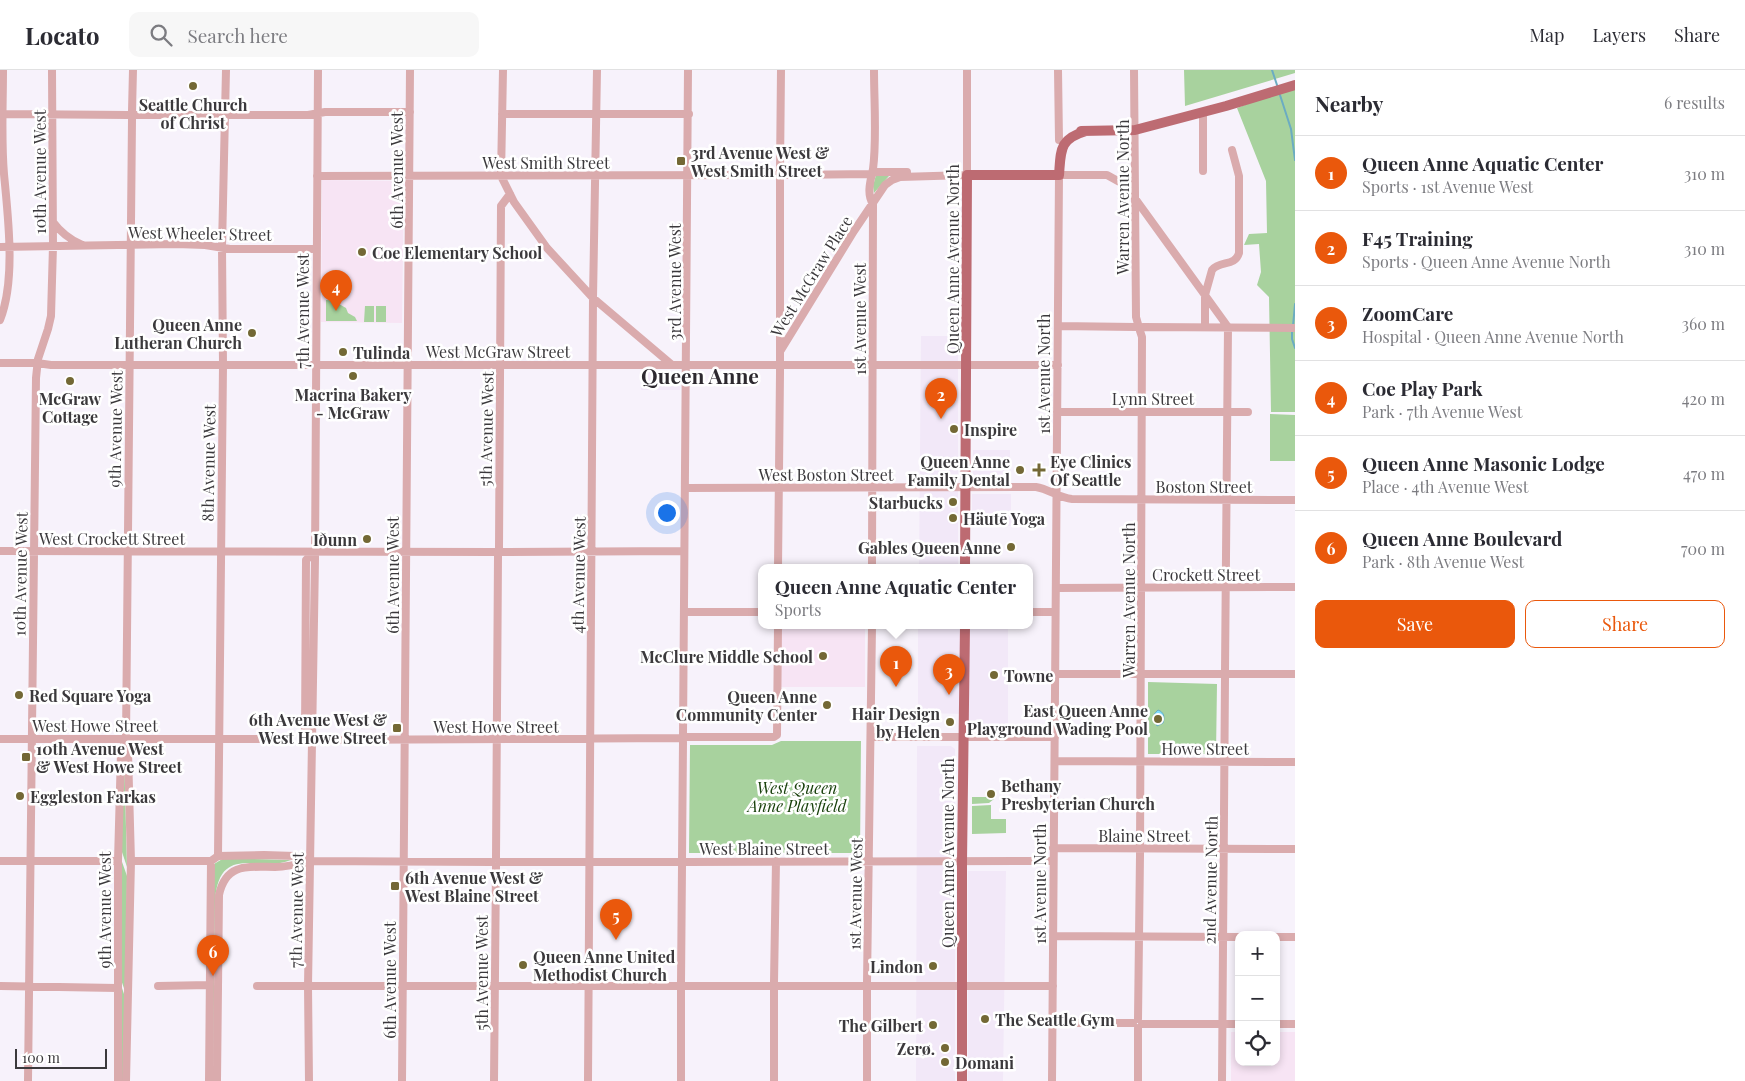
<!DOCTYPE html>
<meta charset="utf-8">
<style>
body{margin:0;font-family:"Playfair Display",serif;background:#f7f7f7;color:#2b2b33}
.controls{position:absolute;right:15px;bottom:15px;display:grid;overflow:hidden;border-radius:10px;box-shadow:0 2px 8px #0003}
.controls button{width:45px;height:45px;display:grid;place-items:center;padding:0;border:0;border-bottom:1px solid #e1e1e2;background:#fff;color:#2b2b33;font:25px sans-serif}
.scale{position:absolute;left:15px;bottom:12px;width:92px;box-sizing:border-box;padding-left:5px;border:2px solid #3b393c;border-top:0;font-size:14px;line-height:18px;white-space:nowrap;color:#3b393c;-webkit-text-stroke:4px #fff;paint-order:stroke}
.you{position:absolute;left:666px;top:442px;width:18px;height:18px;margin:-12px;border:4px solid #fff;border-radius:50%;background:#1a73e8;box-shadow:0 0 0 8px #1a73e833}
.badge{display:grid;place-items:center;width:32px;height:32px;border-radius:50%;background:#ea580c;color:#fff;font-size:16px;font-weight:700}
.pin{position:absolute;translate:-50% -41px;filter:drop-shadow(0 1px 2px #0008)}
.pin::after{content:'';position:absolute;top:26px;width:18px;height:15px;background:inherit;clip-path:polygon(0 0,100% 0,50% 100%)}
.popup{position:absolute;left:758px;top:494px;width:275px;height:65px;box-sizing:border-box;display:grid;place-content:center;border-radius:10px;background:#fff;filter:drop-shadow(0 1px 4px #0005);font-size:16px;white-space:nowrap;color:#7c7c81}
.popup b{font-size:19px;color:#2b2b33}
.popup::after{content:'';position:absolute;left:50%;top:100%;margin-left:-10px;border:10px solid transparent;border-top-color:#fff}
.list{margin:0;padding:0;list-style:none}
h2{display:flex;justify-content:space-between;align-items:center;height:65px;margin:0;padding:0 20px;font-size:21px}
h2 small{font-size:16px;font-weight:400;color:#7c7c81}
.list li{display:grid;grid-template-columns:32px 1fr auto;gap:15px;align-items:center;box-sizing:border-box;height:75px;padding:0 20px;border-top:1px solid #e1e1e2}
.list b{display:block;font-size:19px;white-space:nowrap}
.list p{margin:0;font-size:16px;white-space:nowrap;color:#7c7c81}
.list em{font-size:16px;font-style:normal;color:#7c7c81}
.actions{display:flex;gap:10px;padding:15px 20px}
.actions a{flex:1;padding:11px 0;border:1px solid #ea580c;border-radius:10px;text-align:center;font-size:18px;color:#ea580c}
.actions .main{background:#ea580c;color:#fff}
.icon{flex:none;width:28px;height:28px;fill:none;stroke:currentColor;stroke-width:2;stroke-linecap:round;stroke-linejoin:round}
.map{position:relative;flex:none;width:1295px;height:1011px;overflow:hidden}
header{display:flex;align-items:center;gap:30px;box-sizing:border-box;height:70px;padding:0 25px;background:#fff;border-bottom:1px solid #e1e1e2}
header strong{font-size:24px}
nav{display:flex;gap:28px;margin-inline-start:auto;font-size:18px}
.search{width:350px;height:45px;background:#f7f7f7;display:flex;align-items:center;gap:12px;box-sizing:border-box;padding:0 18px;border-radius:10px;color:#7c7c81;font-size:19px}
main{display:flex}
aside{flex:1;background:#fff}
.map>svg:first-child{display:block}
.built{fill:#f2e8f8}
.education{fill:#f7e4f4}
.green{fill:#a8d29e}
.water{fill:#80ddfc;stroke:#6bacc2}
.lines{fill:none;stroke-linecap:round;stroke-linejoin:round}
.stream{stroke:#6bacc2;stroke-width:2}
.minor{stroke:#daabad;stroke-width:8}
.major{stroke:#bd6b72;stroke-width:10}
.poi-dot{fill:#736835;stroke:#fff;stroke-width:2}
.labels{text-anchor:middle;dominant-baseline:central;stroke-width:5;stroke-linejoin:round;paint-order:stroke}
.poi-label{font-size:16px;font-weight:bold;fill:#3b393c;stroke:#fff;text-anchor:start}
.street-label{font-size:16px;fill:#3b393c;stroke:#fff}
.park-label{font-size:16px;font-style:italic;fill:#19410c;stroke:#fff}
.district-label{font-size:21px;font-weight:bold;fill:#2d292f;stroke:#fff}
</style>
<header>
<strong>Locato</strong>
<div class="search"><svg class="icon" aria-label="search" viewBox="0 0 24 24"><circle cx="10" cy="10" r="6"/><path d="M15 15l6 6"/></svg>Search here</div>
<nav><a>Map</a><a>Layers</a><a>Share</a></nav>
</header>
<main>
<div class="map">
<svg width="1295" height="1011" viewBox="0 0 1295 1011">
<rect width="100%" height="100%" fill="#f7f2fb"/>
<path class="built" d="M 921,266 L 958,266 L 958,498 L 919,498 Z
M 642,302 L 679,302 L 680,320 L 641,320 Z
M 973,380 L 1010,380 L 1010,408 L 973,407 Z
M 972,424 L 1011,424 L 1011,456 L 972,455 Z
M 918,556 L 1008,556 L 1008,659 L 967,660 L 967,644 L 918,643 Z
M 917,676 L 951,676 L 955,679 L 955,1011 L 916,1011 Z
M 968,801 L 1006,801 L 1003,1011 L 968,1011 Z"/>
<path class="education" d="M 322,110 L 404,111 L 402,253 L 321,252 Z
M 781,556 L 865,556 L 865,617 L 781,617 Z
M 1231,962 L 1239,962 L 1239,992 L 1276,992 L 1276,962 L 1295,962 L 1295,1011 L 1231,1011 Z"/>
<path class="green" d="M 1184,0 L 1295,0 L 1295,3 L 1185,36 Z
M 1295,16 L 1295,342 L 1271,342 L 1269,227 L 1257,215 L 1261,202 L 1259,174 L 1244,175 L 1249,164 L 1267,163 L 1266,111 L 1237,38 Z
M 876,105 L 889,105 L 889,106 L 874,123 L 873,116 Z
M 326,230 L 339,231 L 339,234 L 346,238 L 348,243 L 355,247 L 357,251 L 326,251 Z
M 365,236 L 374,236 L 374,252 L 364,252 Z
M 376,236 L 386,236 L 386,252 L 376,252 Z
M 1270,344 L 1295,345 L 1295,391 L 1270,391 Z
M 1148,612 L 1217,614 L 1216,684 L 1148,684 Z
M 781,671 L 861,671 L 860,783 L 689,783 L 690,675 L 772,675 Z
M 124,679 L 127,797 L 121,779 Z
M 972,727 L 994,727 L 994,729 L 989,733 L 972,734 Z
M 991,735 L 991,749 L 1006,749 L 1006,763 L 972,764 L 972,736 Z
M 224,788 L 291,790 C 260,803 219,772 215,831 L 213,1011 L 211,1011 L 214,794 Z
M 121,789 L 127,806 L 126,924 L 119,904 Z
M 119,909 L 125,927 L 123,1011 L 121,1011 Z"/>
<path class="water" d="M 1158,640 C 1164,642 1165,647 1163,653 L 1157,656 C 1154,649 1151,646 1158,640 Z"/>
<g class="lines">
<path class="stream" d="M 1272,0 L 1278,18
M 1280,25 L 1291,59 L 1295,90
M 1293,256 L 1295,234
M 1292,261 L 1292,269 L 1295,278"/>
<path class="minor" d="M 503,0 L 501,106 L 514,132 L 547,178 L 593,228 L 671,294
M 1058,0 L 1059,70
M 1134,0 L 1136,247 L 1138,254
M 132,41 L 133,0
M 3,44 L 128,45
M 502,44 L 689,44
M 136,45 L 308,45 L 325,42 L 410,42
M 780,100 L 781,0
M 1203,101 L 1203,42
M 785,105 L 872,104 L 876,102 L 907,102
M 317,106 L 776,105
M 1134,127 L 1228,257
M 53,152 C 61,163 69,169 82,175
M 0,177 L 176,174 L 205,175 L 230,179 L 316,179
M 0,250 C 16,210 8,147 4,104 C 1,70 3,34 3,0
M 1058,256 L 1135,257
M 1143,257 L 1295,258
M 1205,257 L 1205,225 L 1212,200 C 1220,190 1235,197 1239,183 L 1239,106 L 1232,80
M 781,280 L 854,161 L 885,115 L 892,110 L 900,107 L 967,105 L 967,0
M 0,293 L 37,293 L 51,295 L 1058,295
M 1057,342 L 1248,342
M 685,418 L 1036,417 C 1049,419 1059,428 1072,429 L 1295,430
M 499,478 L 501,136 L 510,124
M 0,481 L 495,482
M 503,482 L 684,481
M 778,498 L 780,303 L 780,109
M 872,498 L 873,134 C 866,124 871,109 873,99 C 877,69 874,31 874,0
M 1056,518 L 1295,517
M 684,542 L 762,542
M 1030,542 L 1055,542
M 1225,601 L 1228,257
M 1055,604 L 1221,604
M 1229,604 L 1295,604
M 683,665 L 688,0
M 686,667 L 774,667 L 777,665 L 778,556
M 871,667 L 1055,667
M 0,669 L 280,669
M 312,670 L 680,668
M 312,670 L 305,666 L 306,490 L 315,482
M 1055,691 L 1295,692
M 1053,778 L 1295,779
M 218,786 L 223,295 L 222,177 L 226,0
M 496,788 L 498,486
M 682,788 L 683,672
M 0,791 L 118,791
M 131,791 L 211,791 L 218,786 L 264,785 L 295,786 L 310,791
M 500,792 L 678,792
M 686,792 L 1053,791
M 1054,866 L 1239,867
M 1276,867 L 1295,867
M 681,912 L 682,796
M 774,912 L 776,791
M 867,912 L 872,556
M 0,916 L 117,918
M 158,916 L 209,915
M 257,916 L 677,916
M 685,916 L 770,916
M 778,916 L 863,916
M 871,916 L 1053,916
M 1138,949 L 1140,785 L 1142,267 L 1140,261
M 1053,953 L 1133,953
M 1142,954 L 1239,954
M 1276,954 L 1295,954
M 1138,958 L 1138,1011
M 28,1011 L 36,308 L 38,289 L 48,259 L 51,246 L 53,176 L 52,0
M 118,1011 L 118,791 L 121,682 L 126,669
M 126,1011 L 131,791 L 128,682 L 126,669 L 132,49
M 209,1011 L 211,791
M 217,1011 L 219,825 C 226,792 249,797 275,797 C 287,797 299,794 310,791 L 491,792
M 309,1011 L 308,916 L 315,489 L 318,0
M 402,1011 L 410,0
M 494,1011 L 496,796
M 588,1011 L 593,228 L 597,0
M 681,1011 L 681,920
M 774,1011 L 774,920
M 867,1011 L 867,920
M 1052,1011 L 1059,105 L 1107,105 L 1134,120
M 1222,1011 L 1225,608"/>
<path class="major" d="M 1081,61 L 1135,60 L 1226,36 L 1295,15
M 965,498 L 967,105 L 1059,105 C 1061,80 1059,69 1086,61
M 962,1011 L 962,792 L 965,556"/>
</g>
<g class="poi-dot">
<circle cx="193" cy="16" r="5"/>
<rect x="676" y="86" width="10" height="10" rx="2.5"/>
<circle cx="362" cy="182" r="5"/>
<circle cx="252" cy="263" r="5"/>
<circle cx="343" cy="282" r="5"/>
<circle cx="353" cy="306" r="5"/>
<circle cx="70" cy="311" r="5"/>
<circle cx="954" cy="359" r="5"/>
<circle cx="1020" cy="400" r="5"/>
<path d="M1036.5 392.5h5v5h5v5h-5v5h-5v-5h-5v-5h5z"/>
<circle cx="953" cy="432" r="5"/>
<circle cx="953" cy="448" r="5"/>
<circle cx="367" cy="469" r="5"/>
<circle cx="1011" cy="477" r="5"/>
<circle cx="823" cy="586" r="5"/>
<circle cx="994" cy="605" r="5"/>
<circle cx="19" cy="625" r="5"/>
<circle cx="827" cy="635" r="5"/>
<circle cx="1158" cy="649" r="5"/>
<circle cx="950" cy="652" r="5"/>
<rect x="392" y="653" width="10" height="10" rx="2.5"/>
<rect x="21" y="682" width="10" height="10" rx="2.5"/>
<circle cx="991" cy="724" r="5"/>
<circle cx="20" cy="726" r="5"/>
<rect x="390" y="811" width="10" height="10" rx="2.5"/>
<circle cx="523" cy="895" r="5"/>
<circle cx="933" cy="896" r="5"/>
<circle cx="985" cy="949" r="5"/>
<circle cx="933" cy="955" r="5"/>
<circle cx="945" cy="978" r="5"/>
<circle cx="945" cy="992" r="5"/>
</g>
<g class="labels">
<g class="poi-label">
<text x="193" y="34" text-anchor="middle">Seattle Church<tspan x="193" dy="18">of Christ</tspan></text>
<text x="691" y="82">3rd Avenue West &amp;<tspan x="691" dy="18">West Smith Street</tspan></text>
<text x="372" y="182">Coe Elementary School</text>
<text x="242" y="254" text-anchor="end">Queen Anne<tspan x="242" dy="18">Lutheran Church</tspan></text>
<text x="353" y="282">Tulinda</text>
<text x="353" y="324" text-anchor="middle">Macrina Bakery<tspan x="353" dy="18">- McGraw</tspan></text>
<text x="70" y="328" text-anchor="middle">McGraw<tspan x="70" dy="18">Cottage</tspan></text>
<text x="964" y="359">Inspire</text>
<text x="1010" y="391" text-anchor="end">Queen Anne<tspan x="1010" dy="18">Family Dental</tspan></text>
<text x="1050" y="391">Eye Clinics<tspan x="1050" dy="18">Of Seattle</tspan></text>
<text x="943" y="432" text-anchor="end">Starbucks</text>
<text x="963" y="448">Häutē Yoga</text>
<text x="357" y="469" text-anchor="end">Iðunn</text>
<text x="1001" y="477" text-anchor="end">Gables Queen Anne</text>
<text x="813" y="586" text-anchor="end">McClure Middle School</text>
<text x="1004" y="605">Towne</text>
<text x="29" y="625">Red Square Yoga</text>
<text x="817" y="626" text-anchor="end">Queen Anne<tspan x="817" dy="18">Community Center</tspan></text>
<text x="1148" y="640" text-anchor="end">East Queen Anne<tspan x="1148" dy="18">Playground Wading Pool</tspan></text>
<text x="940" y="643" text-anchor="end">Hair Design<tspan x="940" dy="18">by Helen</tspan></text>
<text x="387" y="649" text-anchor="end">6th Avenue West &amp;<tspan x="387" dy="18">West Howe Street</tspan></text>
<text x="36" y="678">10th Avenue West<tspan x="36" dy="18">&amp; West Howe Street</tspan></text>
<text x="1001" y="715">Bethany<tspan x="1001" dy="18">Presbyterian Church</tspan></text>
<text x="30" y="726">Eggleston Farkas</text>
<text x="405" y="807">6th Avenue West &amp;<tspan x="405" dy="18">West Blaine Street</tspan></text>
<text x="533" y="886">Queen Anne United<tspan x="533" dy="18">Methodist Church</tspan></text>
<text x="923" y="896" text-anchor="end">Lindon</text>
<text x="995" y="949">The Seattle Gym</text>
<text x="923" y="955" text-anchor="end">The Gilbert</text>
<text x="935" y="978" text-anchor="end">Zerø.</text>
<text x="955" y="992">Domani</text>
</g>
<g class="street-label">
<text x="546" y="92">West Smith Street</text>
<text transform="translate(396 100) rotate(-90)">6th Avenue West</text>
<text transform="translate(39 102) rotate(-90)">10th Avenue West</text>
<text transform="translate(1122 127) rotate(-90)">Warren Avenue North</text>
<text transform="translate(200 163) rotate(1)">West Wheeler Street</text>
<text transform="translate(952 189) rotate(-90)">Queen Anne Avenue North</text>
<text transform="translate(811 206) rotate(-58)">West McGraw Place</text>
<text transform="translate(674 212) rotate(-90)">3rd Avenue West</text>
<text transform="translate(302 241) rotate(-90)">7th Avenue West</text>
<text transform="translate(859 249) rotate(-90)">1st Avenue West</text>
<text x="498" y="281">West McGraw Street</text>
<text transform="translate(1043 304) rotate(-90)">1st Avenue North</text>
<text x="1153" y="328">Lynn Street</text>
<text transform="translate(115 359) rotate(-89)">9th Avenue West</text>
<text transform="translate(486 359) rotate(-89)">5th Avenue West</text>
<text transform="translate(208 393) rotate(-89)">8th Avenue West</text>
<text x="826" y="404">West Boston Street</text>
<text x="1204" y="416">Boston Street</text>
<text x="112" y="468">West Crockett Street</text>
<text transform="translate(20 504) rotate(-89)">10th Avenue West</text>
<text x="1206" y="504">Crockett Street</text>
<text transform="translate(392 505) rotate(-90)">6th Avenue West</text>
<text transform="translate(578 505) rotate(-89)">4th Avenue West</text>
<text transform="translate(1128 530) rotate(-90)">Warren Avenue North</text>
<text x="95" y="655">West Howe Street</text>
<text x="496" y="656">West Howe Street</text>
<text x="1205" y="678">Howe Street</text>
<text x="1144" y="765">Blaine Street</text>
<text x="764" y="778">West Blaine Street</text>
<text transform="translate(947 783) rotate(-90)">Queen Anne Avenue North</text>
<text transform="translate(1210 810) rotate(-89)">2nd Avenue North</text>
<text transform="translate(1039 814) rotate(-90)">1st Avenue North</text>
<text transform="translate(855 824) rotate(-89)">1st Avenue West</text>
<text transform="translate(104 840) rotate(-90)">9th Avenue West</text>
<text transform="translate(296 840) rotate(-89)">7th Avenue West</text>
<text transform="translate(481 903) rotate(-90)">5th Avenue West</text>
<text transform="translate(389 910) rotate(-90)">6th Avenue West</text>
</g>
<g class="park-label">
<text x="797" y="717">West Queen<tspan x="797" dy="18">Anne Playfield</tspan></text>
</g>
<g class="district-label">
<text x="700" y="305">Queen Anne</text>
</g>
</g>
</svg>
<div class="controls">
<button>+</button>
<button>−</button>
<button><svg class="icon" aria-label="locate" viewBox="0 0 24 24"><circle cx="12" cy="12" r="6"/><path d="M12 2v4M12 18v4M2 12h4M18 12h4"/></svg></button>
</div>
<div class="scale">100 m</div>
<div class="you"></div>
<div class="pin badge" style="left:896px;top:617px">1</div>
<div class="popup"><b>Queen Anne Aquatic Center</b>Sports</div>
<div class="pin badge" style="left:941px;top:349px">2</div>
<div class="pin badge" style="left:949px;top:625px">3</div>
<div class="pin badge" style="left:336px;top:241px">4</div>
<div class="pin badge" style="left:616px;top:870px">5</div>
<div class="pin badge" style="left:213px;top:906px">6</div>
</div>
<aside>
<h2>Nearby<small>6 results</small></h2>
<ul class="list">
<li><span class="badge">1</span><div><b>Queen Anne Aquatic Center</b><p>Sports · 1st Avenue West</p></div><em>310 m</em></li>
<li><span class="badge">2</span><div><b>F45 Training</b><p>Sports · Queen Anne Avenue North</p></div><em>310 m</em></li>
<li><span class="badge">3</span><div><b>ZoomCare</b><p>Hospital · Queen Anne Avenue North</p></div><em>360 m</em></li>
<li><span class="badge">4</span><div><b>Coe Play Park</b><p>Park · 7th Avenue West</p></div><em>420 m</em></li>
<li><span class="badge">5</span><div><b>Queen Anne Masonic Lodge</b><p>Place · 4th Avenue West</p></div><em>470 m</em></li>
<li><span class="badge">6</span><div><b>Queen Anne Boulevard</b><p>Park · 8th Avenue West</p></div><em>700 m</em></li>
</ul>
<div class="actions"><a class="main">Save</a><a>Share</a></div>
</aside>
</main>
